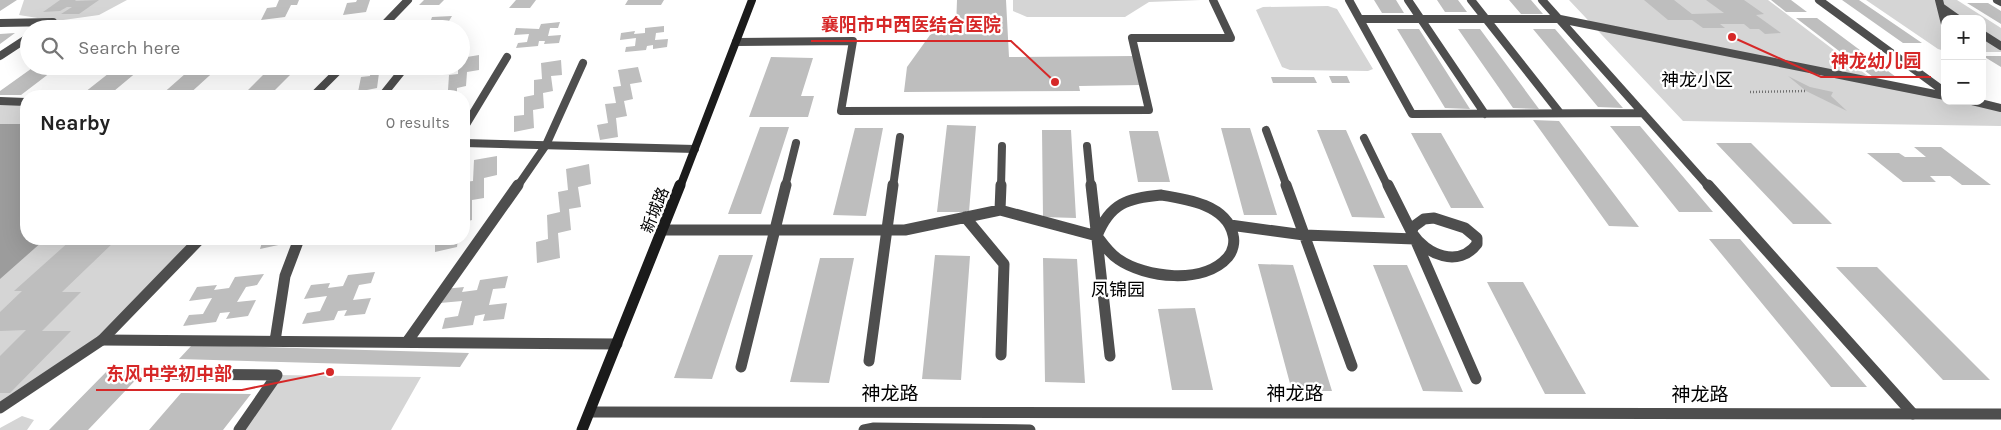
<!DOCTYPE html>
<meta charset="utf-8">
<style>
body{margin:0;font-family:Karla,"Noto Sans SC",sans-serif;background:#f2f2f2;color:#222}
.controls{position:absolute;right:15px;top:15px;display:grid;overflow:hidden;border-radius:10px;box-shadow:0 5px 20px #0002}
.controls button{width:45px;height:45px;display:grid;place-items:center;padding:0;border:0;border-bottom:1px solid #e0e0e0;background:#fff;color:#222;font:25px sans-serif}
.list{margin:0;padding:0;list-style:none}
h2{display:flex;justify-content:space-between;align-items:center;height:65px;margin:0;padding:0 20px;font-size:21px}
h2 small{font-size:16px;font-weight:400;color:#767676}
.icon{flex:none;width:28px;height:28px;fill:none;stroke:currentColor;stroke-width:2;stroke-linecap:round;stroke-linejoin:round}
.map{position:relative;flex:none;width:2001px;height:430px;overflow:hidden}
.search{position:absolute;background:#fff;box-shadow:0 5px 20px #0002;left:20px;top:20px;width:450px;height:55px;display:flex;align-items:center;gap:12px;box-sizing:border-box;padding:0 18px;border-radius:28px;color:#767676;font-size:19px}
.panel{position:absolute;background:#fff;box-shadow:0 5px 20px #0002;left:20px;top:90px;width:450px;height:155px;border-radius:20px}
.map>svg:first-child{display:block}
.green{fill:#d5d5d5}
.water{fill:#9c9c9c}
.building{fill:#bebebe}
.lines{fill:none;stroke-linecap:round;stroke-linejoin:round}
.path{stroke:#707070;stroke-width:2.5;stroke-dasharray:1 2;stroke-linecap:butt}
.lane-far1{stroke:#4e4e4e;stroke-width:8}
.lane{stroke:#4e4e4e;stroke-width:11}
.street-far1{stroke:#4e4e4e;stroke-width:8}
.street{stroke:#4e4e4e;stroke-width:11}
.secondary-far1{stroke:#1b1b1b;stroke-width:8}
.secondary{stroke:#1b1b1b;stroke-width:11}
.labels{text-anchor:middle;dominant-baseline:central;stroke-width:4.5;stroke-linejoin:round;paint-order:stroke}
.street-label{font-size:16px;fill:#000;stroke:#fff}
.neighbourhood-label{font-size:18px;fill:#000;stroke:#fff}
.near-street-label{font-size:19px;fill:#000;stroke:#fff}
.leader{fill:none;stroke:#d62828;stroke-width:2}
.callout-dot{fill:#d62828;stroke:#fff;stroke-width:2}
.callout-label{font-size:18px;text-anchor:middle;font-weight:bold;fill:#d62828;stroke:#fff;stroke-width:4.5;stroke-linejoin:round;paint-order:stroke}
</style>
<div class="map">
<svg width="2001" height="430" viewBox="0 0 2001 430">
<rect width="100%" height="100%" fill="#fff"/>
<path class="green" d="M 24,0 L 127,0 L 99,15 L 56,21 L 19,15 Z
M 1013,0 L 1201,0 L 1149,2 L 1125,17 L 1027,17 L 1013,11 Z
M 1569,0 L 1768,0 L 1876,82 L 1945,96 L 1945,101 L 1972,101 L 2001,108 L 2001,126 L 1683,121 Z
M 1866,0 L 1957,0 L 2001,28 L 2001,52 L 1982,52 L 1982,19 L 1945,19 L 1945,51 L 1938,49 Z
M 1328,6 L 1337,9 L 1373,69 L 1368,71 L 1290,70 L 1282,67 L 1256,10 L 1263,7 Z
M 0,101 L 26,102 L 26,239 L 200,239 L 102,340 L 0,408 Z
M 277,375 L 421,377 L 391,430 L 239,430 Z
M 22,416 L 34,420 L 27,430 L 0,430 L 0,428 Z"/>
<path class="water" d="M 0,124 L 26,124 L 26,239 L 55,239 L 43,241 L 0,279 Z"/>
<path class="building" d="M 0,0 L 17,0 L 0,11 Z
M 60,0 L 76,0 L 75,1 L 99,0 L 79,14 L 61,14 L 72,7 L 67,7 L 60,11 L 43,12 Z
M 279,0 L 299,0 L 297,5 L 291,5 L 285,17 L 261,20 L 267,8 L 276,7 Z
M 357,0 L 370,0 L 366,12 L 343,15 L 347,3 L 356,2 Z
M 424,0 L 444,0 L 439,5 L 419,5 Z
M 516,0 L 536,0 L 530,8 L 509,8 Z
M 628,0 L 664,0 L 661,5 L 625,5 Z
M 957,0 L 1006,0 L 1009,57 L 1134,56 L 1141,85 L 1079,86 L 1080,91 L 904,92 L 907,67 L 930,35 L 943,28 L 956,28 Z
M 1374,0 L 1396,0 L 1404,13 L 1382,13 Z
M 1437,0 L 1458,0 L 1467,12 L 1445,12 Z
M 1509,0 L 1531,0 L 1543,14 L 1521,14 Z
M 1644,0 L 1674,0 L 1692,14 L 1724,13 L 1706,0 L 1744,0 L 1764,14 L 1756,15 L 1781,33 L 1765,34 L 1759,29 L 1750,29 L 1744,24 L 1720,24 L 1725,28 L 1703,28 L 1692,20 L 1668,20 Z
M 1771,0 L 1791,0 L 1807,12 L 1786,12 Z
M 1842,0 L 1859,0 L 1922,43 L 1903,43 Z
M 1967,3 L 1988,3 L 2001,11 L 2001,24 Z
M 452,16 L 449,21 L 441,22 L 438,29 L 404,29 L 407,22 L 430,23 L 432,17 Z
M 1796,18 L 1817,18 L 1896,77 L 1873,77 Z
M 560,22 L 558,28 L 550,28 L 548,36 L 561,35 L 559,43 L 544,44 L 545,41 L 539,41 L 538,46 L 516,48 L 518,43 L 527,42 L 529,34 L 514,35 L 516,28 L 539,29 L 541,24 Z
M 664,26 L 664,32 L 656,33 L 655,40 L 668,39 L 667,47 L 653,49 L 653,45 L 647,46 L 646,50 L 625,52 L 626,47 L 635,46 L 636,38 L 620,40 L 621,33 L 635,31 L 634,34 L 645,33 L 645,28 Z
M 1397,29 L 1419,29 L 1470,109 L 1445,108 Z
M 1458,29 L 1480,29 L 1539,109 L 1513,108 Z
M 1533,29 L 1555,29 L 1623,108 L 1598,107 Z
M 15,33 L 0,44 L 0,34 Z
M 479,55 L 479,70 L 467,72 L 466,86 L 457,88 L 457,96 L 437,96 L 437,92 L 448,90 L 449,75 L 458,74 L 458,66 L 461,66 L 461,58 Z
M 1983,56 L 2001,56 L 2001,67 Z
M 771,57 L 813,58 L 801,96 L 814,96 L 808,117 L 749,117 Z
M 561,60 L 562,75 L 551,76 L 553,91 L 543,93 L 544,108 L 533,110 L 534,128 L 514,132 L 514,116 L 524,115 L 524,97 L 534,95 L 534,80 L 542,79 L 541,63 Z
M 35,66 L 59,66 L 21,95 L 0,95 L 0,91 Z
M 118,66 L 144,66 L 108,96 L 80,96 Z
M 194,66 L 220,66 L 187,96 L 160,96 Z
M 272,66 L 299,66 L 269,96 L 242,96 Z
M 371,66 L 392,66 L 391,71 L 379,73 L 377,88 L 367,90 L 366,96 L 346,96 L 347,94 L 358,92 L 361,77 L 370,76 Z
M 638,67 L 642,82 L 630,84 L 633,99 L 624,101 L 627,116 L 616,118 L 618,137 L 600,140 L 597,125 L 608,123 L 605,104 L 616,103 L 613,87 L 621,86 L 618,70 Z
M 1329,76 L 1347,76 L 1350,83 L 1332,83 Z
M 1788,76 L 1810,87 L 1833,92 L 1831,96 L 1847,111 L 1806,91 Z
M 1271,77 L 1314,77 L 1317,83 L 1273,83 Z
M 1533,120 L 1559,121 L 1639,227 L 1609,226 Z
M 947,125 L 976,126 L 969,212 L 937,212 Z
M 1610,126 L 1640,126 L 1713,212 L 1679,212 Z
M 760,127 L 789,127 L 761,214 L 728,214 Z
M 855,128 L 883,128 L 866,216 L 833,215 Z
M 1221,128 L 1250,128 L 1277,215 L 1244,215 Z
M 1042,130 L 1071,130 L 1076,218 L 1043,217 Z
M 1317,130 L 1346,130 L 1385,218 L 1352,217 Z
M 1129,131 L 1158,131 L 1170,182 L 1138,182 Z
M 1411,133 L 1441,133 L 1484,208 L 1451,208 Z
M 1716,143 L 1751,143 L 1832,224 L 1793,224 Z
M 1914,147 L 1941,147 L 1991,185 L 1962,185 L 1950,176 L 1930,176 L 1936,182 L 1903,182 L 1867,153 L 1899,153 L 1905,157 L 1926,157 Z
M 497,156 L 497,175 L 484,178 L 484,198 L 472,200 L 472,220 L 464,222 L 464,182 L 473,181 L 474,160 Z
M 589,164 L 591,184 L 578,187 L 581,207 L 569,209 L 571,230 L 558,233 L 560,258 L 537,263 L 536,242 L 548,239 L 547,215 L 560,212 L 558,192 L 568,190 L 566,169 Z
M 80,239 L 133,239 L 130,242 L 114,242 L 62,292 L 81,292 L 42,331 L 71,331 L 10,393 L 0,393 L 0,356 L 26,330 L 0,331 L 0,312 L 22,291 L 14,291 L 71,240 Z
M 263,239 L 285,239 L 283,244 L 260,249 Z
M 435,239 L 458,239 L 457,247 L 435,252 Z
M 1709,239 L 1740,239 L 1867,387 L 1831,387 Z
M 719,255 L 753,255 L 712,379 L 674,378 Z
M 935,255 L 970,256 L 961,380 L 922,379 Z
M 820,258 L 854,258 L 829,383 L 790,382 Z
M 1043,258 L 1077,259 L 1085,383 L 1045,382 Z
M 1258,264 L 1293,265 L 1332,391 L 1292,391 Z
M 1373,265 L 1407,265 L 1463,392 L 1423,391 Z
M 1836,267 L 1877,267 L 1990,380 L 1943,380 Z
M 375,272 L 371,283 L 359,285 L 353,300 L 371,298 L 365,314 L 344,316 L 347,310 L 338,311 L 334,320 L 302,324 L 307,313 L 320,311 L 327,296 L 304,299 L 311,285 L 330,283 L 328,288 L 343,286 L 348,275 Z
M 264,274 L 257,285 L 246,287 L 237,302 L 256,300 L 248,316 L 226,319 L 230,312 L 220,313 L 216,322 L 183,326 L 189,315 L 203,314 L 212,298 L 189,301 L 197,287 L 217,285 L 214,290 L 229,288 L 235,277 Z
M 508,276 L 505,288 L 493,289 L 489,305 L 507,303 L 504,319 L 483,321 L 485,314 L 475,316 L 473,325 L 442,329 L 445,318 L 458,316 L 462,301 L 440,303 L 444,289 L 464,287 L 462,292 L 477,290 L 480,280 Z
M 1487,282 L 1523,282 L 1586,394 L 1545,394 Z
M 1195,308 L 1213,390 L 1172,390 L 1158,309 Z
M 192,345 L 469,353 L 460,367 L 179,359 Z
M 111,367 L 147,368 L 88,430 L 49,430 Z
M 181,393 L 251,394 L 223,430 L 149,430 Z"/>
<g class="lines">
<path class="path" d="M 1750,92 L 1806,91"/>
<path class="lane-far1" d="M 1349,0 L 1412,114 L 1643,113
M 1408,0 L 1485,114
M 1471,0 L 1560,113
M 1542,0 L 1709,187
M 1819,0 L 1945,92
M 1939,0 L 1945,24
M 1997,0 L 2001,2
M 1941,7 L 1958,19
M 1360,19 L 1560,19 L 1945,96
M 0,23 L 53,22 L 42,29
M 1982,34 L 2001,46
M 736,42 L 853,41 L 841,111 L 1149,110 L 1132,38 L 1231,38 L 1213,0
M 0,56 L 29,37
M 382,96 L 406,66
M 1972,101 L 2001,108
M 464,128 L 507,57
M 1266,130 L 1287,187
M 1364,138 L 1388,187
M 1087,146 L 1091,187
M 517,187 L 546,145 L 583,63
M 785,187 L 796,143
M 893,187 L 900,137
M 1001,187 L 1002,146"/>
<path class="lane" d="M 1091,185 L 1110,356
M 1286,185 L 1352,366
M 1388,185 L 1415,239 L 1476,379
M 1708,185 L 1913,414
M 1161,195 C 1187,199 1227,205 1233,235 C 1235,242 1233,251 1228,257 C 1204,285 1145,278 1118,259 C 1109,253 1103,244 1097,236 C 1110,203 1128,198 1161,195 Z
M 1000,210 L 1001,185
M 965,217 L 1004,264 L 1001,355
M 1434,218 L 1465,228 L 1477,238 L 1477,244 C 1459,268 1426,255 1412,233 L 1413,227 L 1424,219 Z
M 1230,225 L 1304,235 L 1415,239
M 663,230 L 905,230 L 1000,210 L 1097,236
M 102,340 L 617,344
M 275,341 L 285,276 L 299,239
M 407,342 L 518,185
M 869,361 L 893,185
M 741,367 L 786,185
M 153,374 L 277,375 L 239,430
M 864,430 L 874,428 L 1030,430"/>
<path class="street-far1" d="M 380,29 L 408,0
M 313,96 L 343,66
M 0,101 L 26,102
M 464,143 L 695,149"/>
<path class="street" d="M 0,408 L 102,340 L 200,239
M 590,412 L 2001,414"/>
<path class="secondary-far1" d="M 680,187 L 752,0"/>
<path class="secondary" d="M 582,430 L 680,185"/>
</g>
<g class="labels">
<g class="street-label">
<text transform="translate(655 210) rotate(-68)">新城路</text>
</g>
<g class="neighbourhood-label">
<text x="1697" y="80">神龙小区</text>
<text x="1118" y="290">凤锦园</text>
</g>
<g class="near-street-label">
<text x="890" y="394">神龙路</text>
<text x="1295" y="394">神龙路</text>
<text x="1700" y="395">神龙路</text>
</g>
</g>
<path class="leader" d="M1055 82L1011 41H811M1732 37L1821 77H1931M330 372L242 390H96"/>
<g class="callout-dot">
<circle cx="1055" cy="82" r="5"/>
<circle cx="1732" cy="37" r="5"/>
<circle cx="330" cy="372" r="5"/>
</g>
<g class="callout-label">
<text x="911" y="31">襄阳市中西医结合医院</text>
<text x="1876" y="67">神龙幼儿园</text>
<text x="169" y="380">东风中学初中部</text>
</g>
</svg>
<div class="controls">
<button>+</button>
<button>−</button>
</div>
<div class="search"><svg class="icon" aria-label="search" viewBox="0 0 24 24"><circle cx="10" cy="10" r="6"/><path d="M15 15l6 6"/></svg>Search here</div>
<section class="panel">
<h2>Nearby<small>0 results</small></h2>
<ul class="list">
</ul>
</section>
</div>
